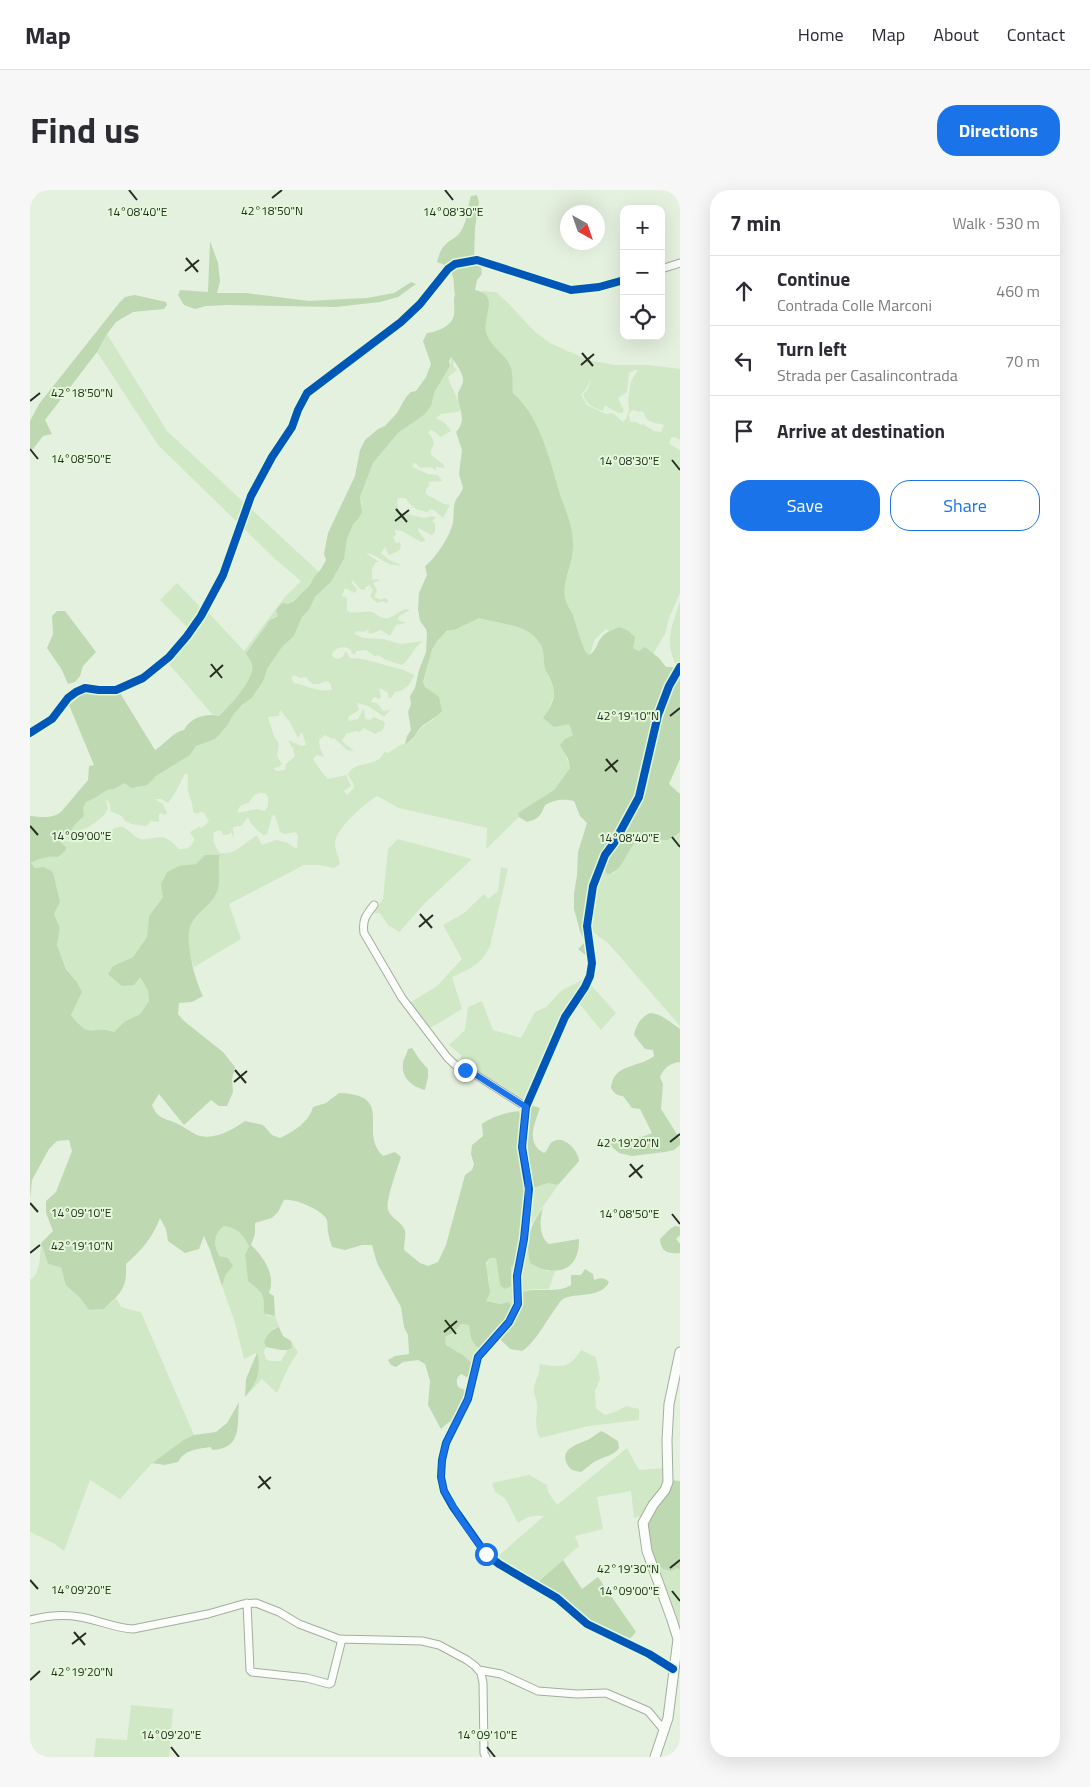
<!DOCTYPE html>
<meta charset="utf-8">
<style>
body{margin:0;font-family:"Titillium Web",sans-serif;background:#f7f7f7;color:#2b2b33}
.controls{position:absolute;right:15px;top:15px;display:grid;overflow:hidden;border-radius:10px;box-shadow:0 5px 20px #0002}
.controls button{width:45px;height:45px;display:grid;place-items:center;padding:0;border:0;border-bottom:1px solid #e1e1e2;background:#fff;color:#2b2b33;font:25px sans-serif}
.compass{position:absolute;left:530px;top:15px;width:45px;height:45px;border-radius:50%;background:#fff;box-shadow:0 5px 20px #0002;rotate:140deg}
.stop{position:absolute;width:15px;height:15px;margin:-11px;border:4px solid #1a73e8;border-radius:50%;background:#fff}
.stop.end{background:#1a73e8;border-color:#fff;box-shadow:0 1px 5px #0008}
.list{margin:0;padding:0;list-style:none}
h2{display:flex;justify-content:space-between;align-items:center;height:65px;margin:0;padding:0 20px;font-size:21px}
h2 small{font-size:16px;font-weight:400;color:#7c7c81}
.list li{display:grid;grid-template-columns:32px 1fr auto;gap:15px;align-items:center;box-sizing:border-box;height:70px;padding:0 20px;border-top:1px solid #e1e1e2}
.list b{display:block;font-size:19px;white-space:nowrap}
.list p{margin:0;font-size:16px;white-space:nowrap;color:#7c7c81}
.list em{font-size:16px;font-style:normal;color:#7c7c81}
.actions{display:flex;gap:10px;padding:15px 20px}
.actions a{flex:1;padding:11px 0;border:1px solid #1a73e8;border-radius:20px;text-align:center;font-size:18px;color:#1a73e8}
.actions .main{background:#1a73e8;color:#fff}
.icon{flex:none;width:28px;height:28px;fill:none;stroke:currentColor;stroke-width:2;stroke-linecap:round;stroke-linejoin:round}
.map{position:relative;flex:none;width:650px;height:1567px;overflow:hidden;border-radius:20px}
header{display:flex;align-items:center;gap:30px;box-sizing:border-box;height:70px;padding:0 25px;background:#fff;border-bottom:1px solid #e1e1e2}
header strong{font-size:24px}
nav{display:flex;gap:28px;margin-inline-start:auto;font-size:18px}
.intro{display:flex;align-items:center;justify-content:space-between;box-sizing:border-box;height:120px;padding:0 30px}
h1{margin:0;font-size:35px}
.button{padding:12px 22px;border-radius:20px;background:#1a73e8;color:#fff;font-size:18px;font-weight:700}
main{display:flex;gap:30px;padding:0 30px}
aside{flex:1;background:#fff;border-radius:20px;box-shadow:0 5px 20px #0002}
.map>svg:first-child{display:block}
.green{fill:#d0e8c5;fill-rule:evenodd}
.forest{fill:#bed8b2}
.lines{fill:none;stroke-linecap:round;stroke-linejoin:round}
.minor-casing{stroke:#a4ad9f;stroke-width:9}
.tertiary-casing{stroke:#a4ad9f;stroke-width:11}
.minor{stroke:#fbfdfa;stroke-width:7}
.tertiary{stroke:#fbfdfa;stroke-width:9}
.cycleway-casing{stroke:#e2f8d8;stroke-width:11}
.cycleway{stroke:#0057b8;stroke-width:8}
.route{stroke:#1a73e8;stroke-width:6}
.ticks{fill:none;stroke:#262e22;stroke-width:2}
.ticks-label{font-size:12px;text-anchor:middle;fill:#262e22;stroke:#e2f8d8;stroke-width:4;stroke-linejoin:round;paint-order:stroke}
</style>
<header>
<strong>Map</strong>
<nav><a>Home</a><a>Map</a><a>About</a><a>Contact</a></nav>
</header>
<div class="intro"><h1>Find us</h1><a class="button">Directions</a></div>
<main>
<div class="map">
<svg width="650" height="1567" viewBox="0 0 650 1567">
<rect width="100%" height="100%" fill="#e5f1df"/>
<path class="green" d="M 451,101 L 466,102 L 477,112 L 505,142 L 520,153 L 558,170 L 584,175 L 619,175 L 650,179 L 650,250 L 645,247 L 641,248 L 639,254 L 650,260 L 650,403 L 639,428 L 635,444 L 623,464 L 609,461 L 603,458 L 589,437 L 579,441 L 576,439 L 565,449 L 560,465 L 559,466 L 555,461 C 550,449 547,437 543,425 C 541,420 537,416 536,411 C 530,394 543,376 543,359 C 544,341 538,326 532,310 C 521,276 512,228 483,203 C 482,193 484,181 478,172 C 472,162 457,154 455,141 C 453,124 467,117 451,101 ZM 605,180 L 608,180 C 605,185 601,189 600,196 C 599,201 600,204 598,209 C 599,217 600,226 593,232 L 583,223 L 576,224 L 557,215 L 551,205 L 556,199 L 561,189 L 558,199 L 553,204 C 555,214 564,218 573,221 L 574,217 L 576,216 L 588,223 L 592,223 L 594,221 L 588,208 L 597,202 L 599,183 ZM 602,220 L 610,222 L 612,221 C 614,223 615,226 616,228 C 621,234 628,233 634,235 L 631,242 L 624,241 L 613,234 L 611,235 L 606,232 L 600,232 L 599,224 Z
M 77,144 L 137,241 L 289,382 L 284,387 L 280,395 L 270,406 L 258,414 L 248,426 L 244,427 L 236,435 L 216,463 C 218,467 221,470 222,473 C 226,488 199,517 189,526 L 182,524 L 139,474 L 166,439 L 177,421 L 214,461 L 255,407 L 271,391 L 244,368 L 128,255 L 67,162 Z
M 421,167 L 424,171 L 423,176 L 427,180 L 418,187 C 422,199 428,207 430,220 L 427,222 L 411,224 L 406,228 L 415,233 L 421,241 L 411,247 L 402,240 L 398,242 C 410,258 400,253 401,265 L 413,274 L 415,278 L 406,277 L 406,281 L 401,277 L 390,278 L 387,274 L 384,273 L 382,277 L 398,284 L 408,285 L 412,291 L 398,292 L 400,295 L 396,299 L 396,304 L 414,314 L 420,315 L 413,328 L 404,320 L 399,320 L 398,322 C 388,321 380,317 376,308 L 368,308 L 367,313 L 369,322 L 394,328 L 402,326 L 406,328 L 402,331 L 405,333 L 405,342 L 402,345 L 388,338 L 388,341 L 396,351 L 391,352 L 372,341 L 365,340 L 366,345 L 363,347 L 366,353 L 370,352 L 371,356 L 369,361 L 359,365 L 355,357 L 351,363 L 359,370 L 371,375 C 354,377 351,365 336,363 L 349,372 L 346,372 L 342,379 L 342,389 L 350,390 L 343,393 L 347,400 L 344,407 L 351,410 L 355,408 L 358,410 L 357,413 L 352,411 L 347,413 L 340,406 L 343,400 L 339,395 L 336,397 L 335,400 L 330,399 L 323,391 L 321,392 L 327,399 L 325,403 L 315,398 L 312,406 L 317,408 L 317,421 C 325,425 333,420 342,422 C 347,424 350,429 357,428 C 364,427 369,421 375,419 L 380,420 L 369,426 L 368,430 L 376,433 L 366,435 L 360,446 L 351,440 L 341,444 L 337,442 L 340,439 L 333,442 L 328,441 L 324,444 L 334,448 L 353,449 L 371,454 L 393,451 C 383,458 381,468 372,475 L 356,470 L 348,465 L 345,466 L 336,460 L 326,461 L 326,463 L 324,465 C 322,463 321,460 319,459 C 313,455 305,458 302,464 L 303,467 L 308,469 L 313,467 L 315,462 L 316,461 L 320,468 L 333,469 L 374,480 L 384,485 C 381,494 375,501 365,502 L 361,508 L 358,507 L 358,503 L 352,499 L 349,499 L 351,507 L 349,509 L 344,507 L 341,512 L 347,513 L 353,521 L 360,520 L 354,527 L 338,516 L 327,513 L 329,520 L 318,527 L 319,531 L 328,529 L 334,518 L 335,529 L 340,530 L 344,527 L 355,532 L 353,540 L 345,544 L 334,538 L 330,542 L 325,541 L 316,544 L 312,551 L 324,561 L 317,560 L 304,548 L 302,549 L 295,545 L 289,550 L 290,558 L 294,567 L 287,565 L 283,569 L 291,581 L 298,589 L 316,585 L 321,596 L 314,601 L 317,605 L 324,598 L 323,593 L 318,585 C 324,569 348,579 354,562 L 358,563 L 370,555 L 380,552 C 387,542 393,535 404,529 L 401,502 L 395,497 L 393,492 C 397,482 398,471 402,461 C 408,441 432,435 449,428 C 467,434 498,434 510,453 C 515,460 513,471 516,479 C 523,500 528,497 519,519 L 539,534 L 543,545 L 535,549 L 534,561 L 540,578 L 524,600 L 488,623 L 489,627 L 456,659 L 457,638 L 369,618 L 347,606 C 335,613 304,640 305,654 C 305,660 309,668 310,674 L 304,678 L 290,675 L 274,675 L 199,714 L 211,749 L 164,777 L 160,767 L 158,751 L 161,733 L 186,705 L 190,666 C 182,668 174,672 166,674 C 144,679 129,677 133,707 L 119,726 L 117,747 L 103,767 L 83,776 L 110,786 L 118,800 L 119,811 L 110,824 L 94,832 L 84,842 C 72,838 69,843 59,842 C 51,840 46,831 41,825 L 52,802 L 47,792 L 36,778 L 27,755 L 30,738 L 24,724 L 30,712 L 24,686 L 22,681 L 14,677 L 5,678 L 1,673 C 11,668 17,666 28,667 L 36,657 L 30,652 L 28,646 L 47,634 L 54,626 L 53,618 L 56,612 L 65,608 L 77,600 L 84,599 L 95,593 L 117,594 L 126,586 L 160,565 L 166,556 L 193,541 L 197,536 L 203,525 L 213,514 L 222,508 L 227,501 L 237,479 L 252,457 L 264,446 L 272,427 L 279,420 L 285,407 L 301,392 L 314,369 L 317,349 L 323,333 L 329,328 L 332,313 L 330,307 L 343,273 L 368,243 L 394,225 L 400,216 L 404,203 L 420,176 ZM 264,485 L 270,488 L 276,487 L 282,494 L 289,494 L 296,491 L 300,493 L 302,500 C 287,502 278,496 264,493 L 261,488 ZM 250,520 L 260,532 L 268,548 L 272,542 L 276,555 L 272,556 L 258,550 L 262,558 L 264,556 L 263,560 L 265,566 L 256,574 L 255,580 L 246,581 L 243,578 L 249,577 L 252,574 L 247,566 L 249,554 L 244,546 L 238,527 L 249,526 ZM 155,584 L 157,584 C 159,590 157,595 158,601 C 160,608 163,614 163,622 L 167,624 L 170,622 L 174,623 L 179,631 L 172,638 L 169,637 L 160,642 L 164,649 C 162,658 157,659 149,659 C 141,651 136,645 123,648 C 119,648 115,650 111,649 C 103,648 99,638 92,637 C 84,636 77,643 71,646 C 66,648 60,647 56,649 C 47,653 43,653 34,650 L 43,649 L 46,645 L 43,642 C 45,641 48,640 51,640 C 60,638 74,627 78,619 L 76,609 L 80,614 L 80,621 L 92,626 L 95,631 L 102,634 L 115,636 L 119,634 L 120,631 L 129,632 L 129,625 L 130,623 L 135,625 L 137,623 L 133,614 L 125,609 L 131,609 L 138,613 L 145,603 ZM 230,603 L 235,603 L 238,607 L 238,616 L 235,621 L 227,619 L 207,623 L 210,616 L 218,613 L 224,605 ZM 245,625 L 250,642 L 255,644 L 265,642 L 268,645 L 267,659 L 256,652 L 246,650 L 232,655 L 227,645 C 214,653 206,665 190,663 C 185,656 182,651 184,642 L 190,640 L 194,645 L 200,644 L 200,640 L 204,648 L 203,637 L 211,636 L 218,627 C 221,635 226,639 233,645 L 237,644 L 242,626 Z
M 147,393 L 173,420 L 160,440 L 130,410 Z
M 650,412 L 650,473 L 647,477 C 634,453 641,437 650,412 Z
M 650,642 L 650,836 L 579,754 L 560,740 L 566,697 L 574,677 L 583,684 C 594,675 602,645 617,644 C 625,644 634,648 642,649 Z
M 368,649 L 442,669 L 396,712 L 369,742 L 358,735 L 350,723 L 342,723 L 353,709 L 358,659 Z
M 471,677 L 478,679 L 460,756 C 450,776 441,778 422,787 L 432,819 L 397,840 L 378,814 L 407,796 L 432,769 L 413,735 L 434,723 L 454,704 L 458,709 L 468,701 Z
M 558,787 L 498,907 L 491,911 L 427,874 L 432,866 L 419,855 L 435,840 L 438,817 L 452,811 L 463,840 L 491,848 L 505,822 L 516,817 L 532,800 Z
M 560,794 L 586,823 L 571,840 L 547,811 Z
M 518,993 L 528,995 L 501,1034 L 500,999 Z
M 194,1036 C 207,1038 214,1044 219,1056 L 215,1065 L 218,1091 C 223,1096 231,1101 233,1106 C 236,1114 230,1114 237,1126 L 245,1126 L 249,1137 L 244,1138 L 234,1152 L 236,1157 L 234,1162 L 236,1169 L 240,1171 L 251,1171 L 257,1160 L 261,1158 L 261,1151 L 268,1162 L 258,1178 L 247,1203 L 232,1189 L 216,1206 L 225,1193 L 228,1169 L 226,1163 L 214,1169 L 205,1133 L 192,1096 L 196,1084 L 185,1058 L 184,1050 L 189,1041 Z
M 11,1053 L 18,1074 L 31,1076 L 37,1095 L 50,1108 L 59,1120 L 74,1119 L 86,1108 L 91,1117 L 111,1122 L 164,1245 L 155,1249 L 122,1273 L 90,1309 L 60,1290 L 34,1361 L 25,1354 L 0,1342 L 0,1090 C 11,1084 10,1064 11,1053 Z
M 497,1057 L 500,1073 L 517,1081 L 525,1081 L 519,1099 L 501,1099 L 492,1102 L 491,1093 Z
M 460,1068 L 466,1068 L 470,1095 L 481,1096 L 481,1077 L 488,1071 L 487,1106 L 483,1119 L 478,1113 L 470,1114 L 456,1111 C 457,1105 460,1097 459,1091 C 458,1082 454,1077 460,1068 Z
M 431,1134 L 439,1135 C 440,1145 441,1153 450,1159 L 443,1174 L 433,1165 L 416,1155 L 415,1147 L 423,1143 Z
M 551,1160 L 566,1167 L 570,1189 L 565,1201 L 566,1218 L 575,1225 L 585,1222 L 596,1216 L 609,1219 L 609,1230 L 559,1236 L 510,1248 C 503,1235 508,1226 507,1213 C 506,1207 503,1203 504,1197 C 506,1188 511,1183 509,1174 C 529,1177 539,1180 551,1160 Z
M 597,1258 L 609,1280 L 635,1278 L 634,1293 L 614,1325 L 604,1328 L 601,1301 L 567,1307 L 573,1339 L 545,1346 L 549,1356 L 506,1394 L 465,1369 L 514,1326 C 504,1324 496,1327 488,1333 L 475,1308 L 465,1302 L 462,1293 L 499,1285 L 517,1295 L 518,1302 L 527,1315 Z
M 626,1373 L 633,1379 L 647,1378 L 650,1380 L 650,1436 Z
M 101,1515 L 143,1519 L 139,1567 L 64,1567 L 66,1548 L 97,1550 Z"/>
<path class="forest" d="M 447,5 L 449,12 L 445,38 L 444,69 L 418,76 L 407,72 C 409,66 410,59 416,54 C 421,49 427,48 431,41 C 438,30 437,18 441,6 Z
M 180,51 L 188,73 L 190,91 L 187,103 L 216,103 L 279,111 L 314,109 L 337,108 L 364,103 L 381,92 L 386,94 L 368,107 L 350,112 L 306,117 L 197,115 L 176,116 L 165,119 L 154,115 L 148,105 L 150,100 L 178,102 Z
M 445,73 L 451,77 L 452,84 L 447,90 L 445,100 C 471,105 452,127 456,142 C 459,155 472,162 479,173 C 484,182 482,193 483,203 C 512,228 521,276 532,310 C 538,326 544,341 543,358 C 543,376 530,394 536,411 C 537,416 541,420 543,425 C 547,437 550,449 555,461 L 559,465 C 568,459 565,456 571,448 C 575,442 582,440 589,437 L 597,440 L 605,447 L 603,458 L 609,461 L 615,457 L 629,468 L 636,477 L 647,477 C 638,497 626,518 620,540 C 615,562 615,587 606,608 C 591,644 562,676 556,715 C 553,733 557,751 559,768 L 548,759 L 555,752 L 550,741 L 544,719 L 544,703 L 547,685 L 548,662 L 557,633 L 550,626 L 544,611 C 533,609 526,609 515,615 C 511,626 508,629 497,632 L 489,627 L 488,623 L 524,600 L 540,578 L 538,569 L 530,555 L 535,549 L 543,545 L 539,534 L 524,537 L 513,528 C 523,514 528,505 520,489 C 519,485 516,482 515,478 C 513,470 515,459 509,452 C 497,434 468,434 449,428 L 426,439 L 417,441 L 407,451 L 402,460 L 393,492 L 395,497 L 409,507 L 412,521 C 406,527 399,531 392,536 C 386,542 383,551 375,554 L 377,546 L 381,540 L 378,522 L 381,514 L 380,506 L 385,498 L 389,480 L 396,462 L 397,443 L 396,439 L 390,431 L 388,420 L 389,403 L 397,385 L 395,376 C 405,369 421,345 423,332 C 424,326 423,318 425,312 C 427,307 431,304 433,298 L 429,284 L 432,260 L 426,242 C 439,228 426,217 428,203 C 429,200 432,196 433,192 C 434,184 426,173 421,167 L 419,171 L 420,176 L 404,203 L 401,216 L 394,225 L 368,243 L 343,273 L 330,307 L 332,321 L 329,328 L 323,334 L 317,349 L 314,369 L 301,392 L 285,407 L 279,420 L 272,427 L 264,446 L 252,457 L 237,479 L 233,491 L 222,508 L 213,514 L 203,525 L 197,536 L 185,549 L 166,556 L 160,565 L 126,586 L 117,595 L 101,598 L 95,593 L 84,599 L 77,600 L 65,608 L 56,612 L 53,618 L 54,626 L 43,637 L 40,643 L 28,647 L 30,652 L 36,657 L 35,661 L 28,667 C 17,666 11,668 1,673 L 5,678 L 14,677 L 22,681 L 24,686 L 30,712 L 24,724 L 30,738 L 27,755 L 36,779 L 47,792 L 52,802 L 41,825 C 62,852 60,834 84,842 L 94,832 L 110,824 L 119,811 L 118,800 L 110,787 L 104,795 L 92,796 L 78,784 L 83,776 L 103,767 L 117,747 L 119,726 L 133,707 L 131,694 L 137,682 L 149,676 L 166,674 L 175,665 L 190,665 C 187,678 192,692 186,704 C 183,712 169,722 163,731 C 152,746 165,790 173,806 L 162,812 L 149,813 L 148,824 L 154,831 L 193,862 L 205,877 L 202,889 L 203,902 L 197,916 L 189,916 L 181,910 L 154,935 L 129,904 L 122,915 C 127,929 135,928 146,933 C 153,936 160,942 167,945 C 184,951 202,940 215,931 L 233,935 L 242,945 L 250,948 C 263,942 279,932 283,917 L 296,913 L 309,903 C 367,905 327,942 353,966 L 365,962 L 371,967 C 368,977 355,1011 358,1020 C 361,1029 373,1032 375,1041 C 376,1046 374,1054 374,1060 L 390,1073 L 398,1076 L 408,1072 L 416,1055 L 435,985 L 442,980 L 444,974 L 441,964 L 442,955 L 453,946 L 452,934 C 462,927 477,922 489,921 L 491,927 L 489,958 L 496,1001 L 488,1071 L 481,1077 L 481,1096 L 475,1099 L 470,1095 L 466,1068 L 460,1068 L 456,1073 L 460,1103 L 456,1111 L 470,1114 L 479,1112 L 483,1119 L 473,1135 L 450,1159 C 441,1154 440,1145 439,1135 L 431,1134 L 423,1143 L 415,1147 L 416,1155 L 433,1165 L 443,1174 L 440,1189 L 431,1184 C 426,1188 426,1191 428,1197 L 435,1200 L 438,1203 L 424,1232 L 419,1232 L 411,1239 L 398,1215 L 400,1191 L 395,1174 L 388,1170 L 373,1172 L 366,1177 L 361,1175 L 358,1170 L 365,1166 L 379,1164 L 378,1145 L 374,1137 L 371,1117 L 347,1073 L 342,1055 L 332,1055 L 315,1060 L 302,1057 C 300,1051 299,1047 298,1042 C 297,1038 298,1034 297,1030 C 293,1020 264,1008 254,1010 L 248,1022 L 242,1028 L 225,1033 L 225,1044 L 221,1055 C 234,1067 246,1085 239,1103 L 244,1106 L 245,1126 L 235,1124 C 232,1118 235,1113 233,1107 C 232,1101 223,1096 218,1091 L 215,1065 L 219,1056 C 213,1044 207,1038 194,1036 C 183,1045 183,1054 189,1066 L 198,1068 L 203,1076 L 196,1084 L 192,1096 L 180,1060 L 174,1046 L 169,1059 L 155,1063 L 138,1051 L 136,1039 L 130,1028 C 123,1047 111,1061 96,1074 C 97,1100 91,1102 74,1119 L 59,1120 L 50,1108 L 36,1095 L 31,1077 L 18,1074 L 11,1053 L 23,1041 L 16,1023 L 16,1011 L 26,1002 L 42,961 L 39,950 L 27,951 L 19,959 L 2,990 L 0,1009 L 0,626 C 11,627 22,629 31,622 L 58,590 L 59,576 L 64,575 L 39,515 L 56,501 L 74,505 L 90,503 L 125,560 C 135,554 144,541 154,540 C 161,527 176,523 189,526 C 199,517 226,488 222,474 C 221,470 217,467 216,463 L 240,430 L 248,426 L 246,420 L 252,413 L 258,414 L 264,411 L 280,395 L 284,387 L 291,379 L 296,370 L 294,364 L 298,343 L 325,286 L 330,260 L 335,250 L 348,239 L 355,236 L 367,223 L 376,207 L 381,202 L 386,201 L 396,187 L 401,174 L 393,151 L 397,143 C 407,142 423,136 424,124 C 425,117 423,111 425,104 C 423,96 425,89 421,82 L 426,77 Z
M 105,105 L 136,112 L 137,115 L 134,119 L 103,122 L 86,132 L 77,144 L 67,162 L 15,230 L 22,244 L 13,246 L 3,259 L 0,259 L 0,231 L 9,214 L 90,112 L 95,107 Z
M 27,421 L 35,421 L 66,462 L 53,476 L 50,486 L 45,492 L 38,494 L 32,480 L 17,458 L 23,444 L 22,426 Z
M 650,484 L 650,569 L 639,594 L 650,604 L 650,642 C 636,654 633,651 617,644 C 596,651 596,683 577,684 L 574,677 C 580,661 591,648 598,633 C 618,585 622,529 650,484 Z
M 620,823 C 631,823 641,833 650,839 L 650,872 C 640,873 634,878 630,887 L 633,894 L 631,919 L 650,949 L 650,955 L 644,960 L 635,962 L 602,966 L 589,963 L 576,952 C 591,949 608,950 622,943 L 610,919 L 602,918 L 593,906 C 589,906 585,904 583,901 C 580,897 581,897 582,893 C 586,874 611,877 624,866 L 623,860 L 615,859 L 604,845 C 606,835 611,827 620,823 Z
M 382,858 L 390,870 L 398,879 L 398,887 L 395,900 C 383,897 371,888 373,874 C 373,869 377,864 378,859 Z
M 502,912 L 503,916 L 510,918 C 505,933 495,953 514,963 C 519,960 518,953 524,951 C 534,945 549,961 549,971 L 528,995 L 518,993 L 500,999 L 493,951 L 497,928 Z
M 513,1018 C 510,1029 508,1046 519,1054 L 549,1049 C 550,1082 524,1088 500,1073 C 495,1052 500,1034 513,1018 Z
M 645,1036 L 650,1037 L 650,1045 L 646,1049 L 650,1054 L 650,1063 C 638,1064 631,1062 630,1049 L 641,1038 Z
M 555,1079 L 563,1084 L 564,1090 C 570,1088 574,1087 579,1092 C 571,1109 546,1102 533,1109 C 529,1112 526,1118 523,1122 C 516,1132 503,1155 492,1161 L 480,1159 L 470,1149 L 472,1143 L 491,1115 L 492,1102 C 507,1097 528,1104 541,1095 L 541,1085 L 551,1085 Z
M 249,1137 L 253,1146 L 261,1151 L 262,1158 L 257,1160 L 251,1160 L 236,1157 L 234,1152 C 237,1145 241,1139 249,1137 Z
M 227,1163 C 232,1181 227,1193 215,1207 L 216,1189 Z
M 209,1212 C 207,1233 213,1259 182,1260 L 181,1257 C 168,1259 155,1259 148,1272 L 134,1275 L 122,1273 L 155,1249 L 164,1245 L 186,1242 L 197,1233 Z
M 571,1241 C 577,1243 582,1248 588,1251 L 589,1258 C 583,1266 576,1266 568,1270 C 561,1273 557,1278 551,1282 C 544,1281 540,1280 537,1274 C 529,1257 551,1254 561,1248 C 565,1246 567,1243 571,1241 Z
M 641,1290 L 650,1291 L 650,1380 L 647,1378 L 641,1381 L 633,1379 L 626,1373 L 621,1362 L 617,1339 L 622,1323 Z
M 533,1370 L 552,1399 L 568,1387 L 606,1442 L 600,1449 L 575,1437 L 572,1442 L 506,1394 Z"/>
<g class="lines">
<g class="minor-casing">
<path id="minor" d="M 631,79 L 650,73
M 0,543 L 22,529 L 38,508 L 46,502 L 55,498 L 69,500 L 86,500 L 113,488 L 139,467 L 157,446 L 171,426 L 193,385 L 221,306 L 242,267 L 262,237 L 268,220 L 277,203 L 371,132 L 390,114 L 418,79 L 425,74 L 447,70 L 541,100 L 569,97 L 594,90
M 344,715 C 336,725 332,730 334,743 L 372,808 L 417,867 L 424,874 L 446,885 L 496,917
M 217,1413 L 220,1480 L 222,1482 L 277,1488 L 299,1494 L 301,1493 L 312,1449
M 0,1430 C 16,1426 34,1424 50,1427 C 68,1430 85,1438 103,1439 L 178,1424 L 213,1414 L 226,1413 L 249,1422 L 269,1434 L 309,1449 L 392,1451 L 409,1455 L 437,1470 L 445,1476 L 451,1483 L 453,1493 L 454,1563 L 456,1567
M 643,1479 L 619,1464 L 557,1434 L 527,1408 L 469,1374 L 456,1364 L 423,1317 L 414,1301 L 411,1287 L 412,1270 L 416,1253 L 438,1209 L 448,1167 L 479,1132 L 488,1114 L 487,1086 L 494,1049 L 499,999 L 492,957 L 496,917 L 535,827 L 555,797 L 560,786 L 562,773 L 557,736 L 563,696 L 575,665 L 584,653 L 609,607 L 628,525 L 639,496 L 650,477
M 449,1480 L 471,1484 L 508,1501 L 547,1504 L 576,1503 L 618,1521 L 634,1540"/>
</g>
<g class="tertiary-casing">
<path id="tertiary" d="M 625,1567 L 638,1528 L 648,1449 L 642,1430 L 617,1361 L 613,1333 L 623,1315 L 635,1300 L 638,1292 L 637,1250 L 639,1214 L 650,1162"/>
</g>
<use href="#minor" class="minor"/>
<use href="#tertiary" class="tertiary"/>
<g class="cycleway-casing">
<path id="cycleway" d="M 0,543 L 22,529 L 38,508 L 46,502 L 55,498 L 69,500 L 86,500 L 113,488 L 139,467 L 157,446 L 171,426 L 193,385 L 221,306 L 242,267 L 262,237 L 268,220 L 277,203 L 371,132 L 390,114 L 418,79 L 425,74 L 447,70 L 541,100 L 569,97 L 594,90
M 643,1479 L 619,1464 L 557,1434 L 527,1408 L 469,1374 L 456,1364 L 423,1317 L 414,1301 L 411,1287 L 412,1270 L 416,1253 L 438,1209 L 448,1167 L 479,1132 L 488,1114 L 487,1086 L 494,1049 L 499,999 L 492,957 L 496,917 L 535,827 L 555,797 L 560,786 L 562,773 L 557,736 L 563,696 L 575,665 L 584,653 L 609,607 L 628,525 L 639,496 L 650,477"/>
</g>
<use href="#cycleway" class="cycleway"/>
</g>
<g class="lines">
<path class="route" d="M 435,880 L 446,885 L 496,917 L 492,957 L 498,989 L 498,1012 L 494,1049 L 487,1086 L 488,1114 L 479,1132 L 448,1167 L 438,1209 L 416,1253 L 412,1270 L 411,1287 L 414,1301 L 432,1331 L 456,1364"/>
</g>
<path class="ticks" d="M 99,0 L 107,10M 415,0 L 423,10M 242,8 L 252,0M 156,68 L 168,82M 155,81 L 169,70M 552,163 L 563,176M 551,175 L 564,164M 0,211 L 10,203M 0,259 L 8,269M 642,270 L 650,280M 366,319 L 377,332M 365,331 L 379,320M 181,474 L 192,488M 180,487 L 193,475M 640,526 L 650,518M 576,569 L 587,582M 575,581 L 588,570M 0,636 L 8,645M 642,647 L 650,657M 390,724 L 402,738M 389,737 L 403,725M 205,880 L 216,893M 204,892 L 217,881M 640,952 L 650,944M 600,974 L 612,988M 599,987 L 613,975M 0,1013 L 8,1022M 642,1024 L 650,1034M 0,1063 L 10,1055M 415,1130 L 426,1144M 414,1142 L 427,1131M 229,1286 L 240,1299M 228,1298 L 241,1287M 640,1378 L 650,1370M 0,1390 L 8,1399M 642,1401 L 650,1411M 44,1442 L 55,1455M 42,1454 L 56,1443M 0,1490 L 10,1481M 141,1557 L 149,1567M 457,1557 L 465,1567"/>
<g class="ticks-label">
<text x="242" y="25">42°18'50"N</text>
<text x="107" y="26">14°08'40"E</text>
<text x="423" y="26">14°08'30"E</text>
<text x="52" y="207">42°18'50"N</text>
<text x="51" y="273">14°08'50"E</text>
<text x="599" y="275">14°08'30"E</text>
<text x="598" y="530">42°19'10"N</text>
<text x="51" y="650">14°09'00"E</text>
<text x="599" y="652">14°08'40"E</text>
<text x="598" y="957">42°19'20"N</text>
<text x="51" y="1027">14°09'10"E</text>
<text x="599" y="1028">14°08'50"E</text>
<text x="52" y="1060">42°19'10"N</text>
<text x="598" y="1383">42°19'30"N</text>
<text x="51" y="1404">14°09'20"E</text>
<text x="599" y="1405">14°09'00"E</text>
<text x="52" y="1486">42°19'20"N</text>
<text x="141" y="1549">14°09'20"E</text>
<text x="457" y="1549">14°09'10"E</text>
</g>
</svg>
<div class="controls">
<button>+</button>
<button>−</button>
<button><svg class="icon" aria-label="locate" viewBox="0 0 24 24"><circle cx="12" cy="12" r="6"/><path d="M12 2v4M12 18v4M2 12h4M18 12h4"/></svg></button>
</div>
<svg class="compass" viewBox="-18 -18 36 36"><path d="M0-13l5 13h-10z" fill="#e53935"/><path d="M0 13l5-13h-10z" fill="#7c7c81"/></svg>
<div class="stop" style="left:456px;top:1364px"></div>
<div class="stop end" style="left:435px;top:880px"></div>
</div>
<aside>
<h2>7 min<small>Walk · 530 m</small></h2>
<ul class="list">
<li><svg class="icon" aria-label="ahead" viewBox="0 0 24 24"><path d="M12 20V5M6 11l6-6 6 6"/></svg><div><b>Continue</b><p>Contrada Colle Marconi</p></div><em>460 m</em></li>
<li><svg class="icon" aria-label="left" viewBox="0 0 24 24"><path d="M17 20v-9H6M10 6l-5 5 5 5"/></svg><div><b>Turn left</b><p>Strada per Casalincontrada</p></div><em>70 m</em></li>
<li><svg class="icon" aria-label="arrive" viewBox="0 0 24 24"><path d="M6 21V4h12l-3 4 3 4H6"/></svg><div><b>Arrive at destination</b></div></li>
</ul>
<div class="actions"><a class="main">Save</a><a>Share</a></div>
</aside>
</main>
